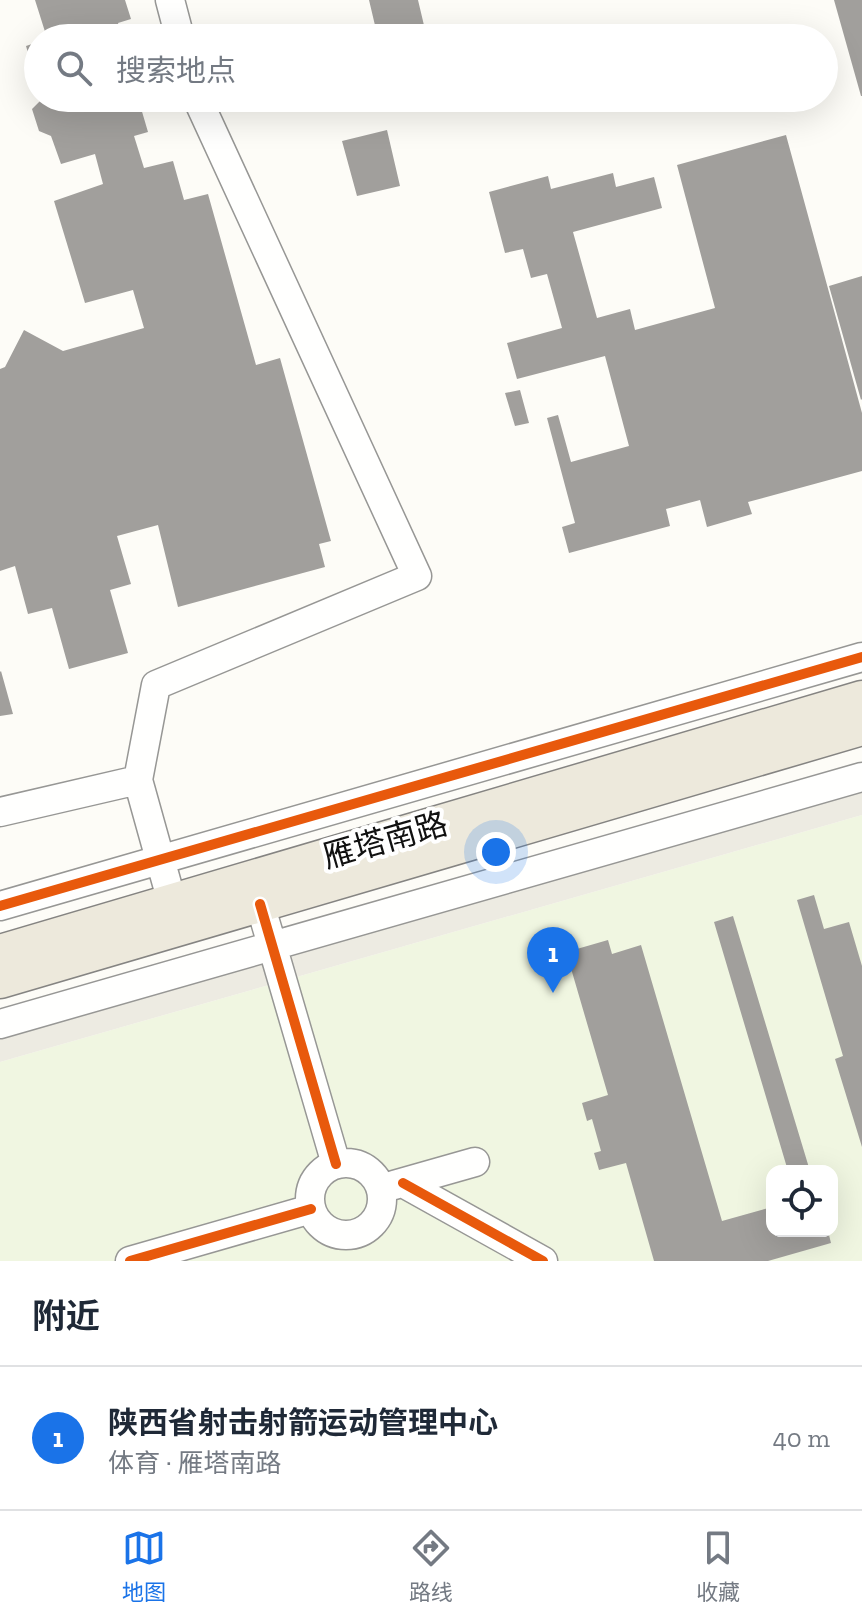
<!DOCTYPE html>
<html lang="zh">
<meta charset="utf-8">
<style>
body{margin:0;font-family:"Zilla Slab","Noto Sans SC",serif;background:#f6f6f7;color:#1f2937}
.controls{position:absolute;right:24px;bottom:24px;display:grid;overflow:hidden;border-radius:16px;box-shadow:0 8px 32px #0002}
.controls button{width:72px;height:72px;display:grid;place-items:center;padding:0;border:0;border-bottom:2px solid #e0e1e3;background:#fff;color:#1f2937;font:40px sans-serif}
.you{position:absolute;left:496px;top:852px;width:28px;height:28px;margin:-20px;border:6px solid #fff;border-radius:50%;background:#1a73e8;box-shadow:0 0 0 12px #1a73e833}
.badge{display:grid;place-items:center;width:52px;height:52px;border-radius:50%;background:#1a73e8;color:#fff;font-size:26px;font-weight:700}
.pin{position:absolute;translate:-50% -66px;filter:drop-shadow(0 2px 4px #0008)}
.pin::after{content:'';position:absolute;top:42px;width:28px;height:24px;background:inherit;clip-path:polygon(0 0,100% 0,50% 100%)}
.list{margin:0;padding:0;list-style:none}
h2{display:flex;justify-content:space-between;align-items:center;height:104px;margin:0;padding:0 32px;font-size:34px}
h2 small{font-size:26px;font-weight:400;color:#747a83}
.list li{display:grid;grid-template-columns:52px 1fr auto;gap:24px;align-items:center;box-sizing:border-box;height:144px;padding:0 32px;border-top:2px solid #e0e1e3}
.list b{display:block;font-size:30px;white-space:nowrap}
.list p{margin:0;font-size:26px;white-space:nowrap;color:#747a83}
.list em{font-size:26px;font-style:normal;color:#747a83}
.icon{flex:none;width:44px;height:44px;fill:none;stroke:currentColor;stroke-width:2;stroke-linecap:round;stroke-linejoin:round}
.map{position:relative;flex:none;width:862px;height:1261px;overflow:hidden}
.search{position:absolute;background:#fff;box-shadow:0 8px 32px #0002;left:24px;right:24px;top:24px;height:88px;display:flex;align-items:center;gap:20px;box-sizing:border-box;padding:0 28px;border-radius:44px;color:#747a83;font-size:30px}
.sheet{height:248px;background:#fff}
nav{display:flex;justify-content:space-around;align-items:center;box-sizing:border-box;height:112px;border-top:2px solid #e0e1e3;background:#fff;font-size:22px;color:#747a83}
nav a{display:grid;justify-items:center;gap:4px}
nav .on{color:#1a73e8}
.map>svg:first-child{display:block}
.pitch{fill:#f0f6e1;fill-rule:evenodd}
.plaza{fill:#edebe2}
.building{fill:#a19f9c}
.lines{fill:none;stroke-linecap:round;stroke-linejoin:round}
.minor-casing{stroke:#979795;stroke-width:31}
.major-casing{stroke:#858482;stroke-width:39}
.minor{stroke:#fffffe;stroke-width:28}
.major{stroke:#ede9dc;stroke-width:36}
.cycleway-casing{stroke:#fff;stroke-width:15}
.cycleway{stroke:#e8590c;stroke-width:10}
.labels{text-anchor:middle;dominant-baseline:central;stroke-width:8;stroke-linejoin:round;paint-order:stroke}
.street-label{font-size:32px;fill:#111;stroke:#fff}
</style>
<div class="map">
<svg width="862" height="1261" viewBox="0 0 862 1261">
<rect width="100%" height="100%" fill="#fdfcf7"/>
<path class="pitch" d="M 862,815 L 862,1261 L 0,1261 L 0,1062 ZM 772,1171 L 832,1171 L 832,1231 L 772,1231 Z"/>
<path class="plaza" d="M 862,791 L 862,815 L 0,1062 L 0,1038 Z"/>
<path class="building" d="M 35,0 L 125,0 L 131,19 L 118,23 L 122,38 L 47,38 Z
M 369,0 L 418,0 L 427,38 L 378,38 Z
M 834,0 L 862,0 L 862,96 L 861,96 Z
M 38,42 L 38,83 L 37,83 L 26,46 Z
M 43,98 L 138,98 L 148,132 L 134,136 L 144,168 L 173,161 L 184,200 L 208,194 L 256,365 L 280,358 L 331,541 L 319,544 L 325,567 L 178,607 L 158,525 L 117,536 L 131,584 L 110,590 L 128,653 L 69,669 L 52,608 L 28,614 L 15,566 L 0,571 L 0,369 L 5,367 L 24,330 L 63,351 L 144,328 L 133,290 L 85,303 L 54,201 L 103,184 L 95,154 L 61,164 L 51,136 L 39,131 L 32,109 Z
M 387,130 L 400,186 L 357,196 L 342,141 Z
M 786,135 L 862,413 L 862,471 L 748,502 L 752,514 L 707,527 L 700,500 L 666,509 L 670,526 L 569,553 L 562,527 L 575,523 L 547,418 L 558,415 L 571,462 L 629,446 L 605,356 L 517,379 L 507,343 L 562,328 L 547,274 L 531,278 L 523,249 L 505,253 L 489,192 L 548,176 L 551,189 L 613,173 L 616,187 L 654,177 L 662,208 L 573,232 L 597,318 L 630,309 L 635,330 L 715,308 L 677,165 Z
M 862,276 L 862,399 L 861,400 L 829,286 Z
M 520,390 L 529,423 L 515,426 L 505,393 Z
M 1,671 L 13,714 L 0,716 L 0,672 Z
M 814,895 L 824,929 L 849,922 L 862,966 L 862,1147 L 835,1059 L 843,1056 L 797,900 Z
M 733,916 L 810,1171 L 788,1171 L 714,922 Z
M 608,940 L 612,954 L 641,945 L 722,1221 L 772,1207 L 772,1231 L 828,1231 L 831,1243 L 768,1261 L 654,1261 L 626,1163 L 599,1170 L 594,1153 L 601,1151 L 592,1119 L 587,1121 L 582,1103 L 608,1095 L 570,965 L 567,966 L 563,953 Z"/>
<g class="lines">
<g class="minor-casing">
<path id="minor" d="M 170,0 L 180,38
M 0,812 L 138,780
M 172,902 L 138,780 L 156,685 L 417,576 L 197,98
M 260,904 L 336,1164
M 0,906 L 862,657
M 0,1024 L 862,777
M310 1199a36 36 0 1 1 72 0a36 36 0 1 1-72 0Z
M 403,1183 L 543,1261
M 394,1185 L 475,1162
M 130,1261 L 311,1209"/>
</g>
<g class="major-casing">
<path id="major" d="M 0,953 L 862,699
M 0,980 L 862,727"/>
</g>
<use href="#minor" class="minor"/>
<use href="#major" class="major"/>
<g class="cycleway-casing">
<path id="cycleway" d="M 260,904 L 336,1164
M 0,906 L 862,657
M 403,1183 L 543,1261
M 130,1261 L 311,1209"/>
</g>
<use href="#cycleway" class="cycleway"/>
</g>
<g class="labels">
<g class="street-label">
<text transform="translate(385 840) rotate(-16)">雁塔南路</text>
</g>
</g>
</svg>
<div class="controls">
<button><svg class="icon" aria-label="locate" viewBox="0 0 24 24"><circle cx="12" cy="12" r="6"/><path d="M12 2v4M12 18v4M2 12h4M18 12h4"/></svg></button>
</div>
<div class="you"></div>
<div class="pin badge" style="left:553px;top:993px">1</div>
<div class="search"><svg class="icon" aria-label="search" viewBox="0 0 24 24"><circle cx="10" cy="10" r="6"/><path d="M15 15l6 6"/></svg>搜索地点</div>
</div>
<section class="sheet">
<h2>附近<small></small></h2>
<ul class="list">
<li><span class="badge">1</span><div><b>陕西省射击射箭运动管理中心</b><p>体育 · 雁塔南路</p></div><em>40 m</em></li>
</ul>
</section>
<nav>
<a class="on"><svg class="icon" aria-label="map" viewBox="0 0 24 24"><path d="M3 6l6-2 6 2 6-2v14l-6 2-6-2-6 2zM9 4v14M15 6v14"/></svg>地图</a>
<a><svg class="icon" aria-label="directions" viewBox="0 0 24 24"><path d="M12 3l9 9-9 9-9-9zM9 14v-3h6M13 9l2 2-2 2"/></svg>路线</a>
<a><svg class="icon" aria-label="saved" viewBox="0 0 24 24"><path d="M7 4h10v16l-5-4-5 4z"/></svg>收藏</a>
</nav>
